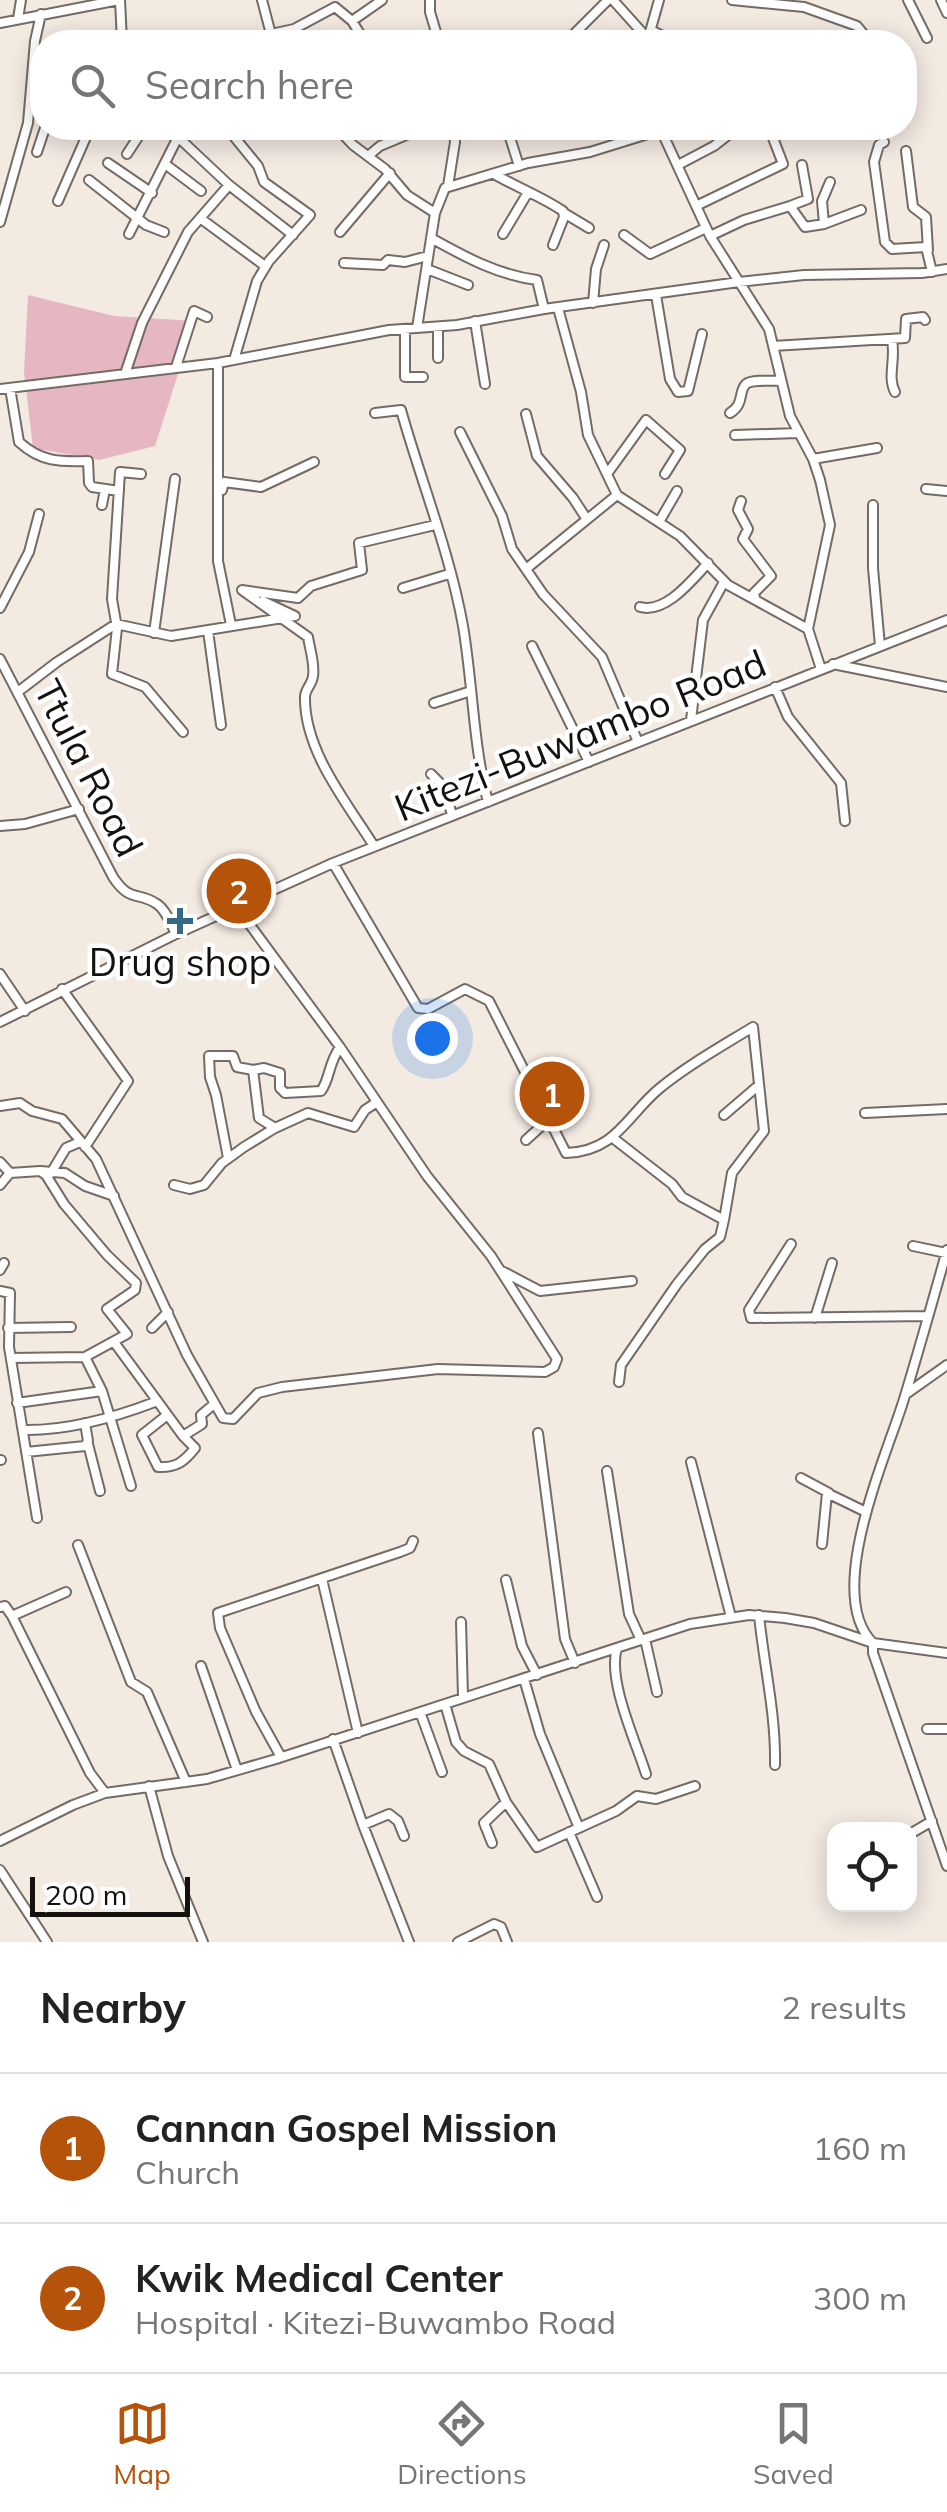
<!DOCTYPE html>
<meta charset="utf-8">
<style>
body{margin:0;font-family:Mulish,sans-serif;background:#f6f6f6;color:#222}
.controls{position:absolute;right:30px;bottom:30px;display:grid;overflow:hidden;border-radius:20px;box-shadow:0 5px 25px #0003}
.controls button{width:90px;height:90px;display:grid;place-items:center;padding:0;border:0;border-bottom:2px solid #e0e0e0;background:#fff;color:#222;font:50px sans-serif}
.scale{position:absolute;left:30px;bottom:25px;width:160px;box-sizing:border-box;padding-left:10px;border:5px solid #14110f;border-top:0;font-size:28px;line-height:35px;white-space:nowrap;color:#14110f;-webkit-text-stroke:8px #fff;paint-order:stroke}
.you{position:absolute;left:432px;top:1038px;width:35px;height:35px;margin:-25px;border:8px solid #fff;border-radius:50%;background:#1a73e8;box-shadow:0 0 0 15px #1a73e833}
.badge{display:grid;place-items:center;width:65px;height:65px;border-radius:50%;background:#b45309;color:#fff;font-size:32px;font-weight:700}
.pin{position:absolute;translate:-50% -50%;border:5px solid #fff;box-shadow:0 2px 10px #0006}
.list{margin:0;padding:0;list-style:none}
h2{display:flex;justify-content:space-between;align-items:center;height:130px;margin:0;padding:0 40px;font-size:42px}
h2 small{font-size:32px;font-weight:400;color:#767676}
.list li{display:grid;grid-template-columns:65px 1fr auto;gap:30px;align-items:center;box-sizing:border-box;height:150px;padding:0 40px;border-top:2px solid #e0e0e0}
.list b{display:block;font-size:38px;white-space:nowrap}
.list p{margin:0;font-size:32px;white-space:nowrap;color:#767676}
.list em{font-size:32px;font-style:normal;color:#767676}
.icon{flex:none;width:55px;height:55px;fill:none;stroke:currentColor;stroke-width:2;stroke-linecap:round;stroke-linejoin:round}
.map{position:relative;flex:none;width:947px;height:1942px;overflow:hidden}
.search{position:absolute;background:#fff;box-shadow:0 5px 25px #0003;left:30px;right:30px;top:30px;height:110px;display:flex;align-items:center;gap:25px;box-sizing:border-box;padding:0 35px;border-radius:40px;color:#767676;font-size:38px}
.sheet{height:430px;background:#fff}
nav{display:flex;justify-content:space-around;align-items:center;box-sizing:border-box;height:140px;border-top:2px solid #e0e0e0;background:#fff;font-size:28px;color:#767676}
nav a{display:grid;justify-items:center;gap:5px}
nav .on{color:#b45309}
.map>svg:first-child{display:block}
.green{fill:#e6b6c3}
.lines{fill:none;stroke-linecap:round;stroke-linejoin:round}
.minor-casing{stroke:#746c64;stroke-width:12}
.minor{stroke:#fff;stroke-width:8}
.poi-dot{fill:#346a86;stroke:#fff;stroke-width:4}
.labels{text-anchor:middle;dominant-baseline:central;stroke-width:9;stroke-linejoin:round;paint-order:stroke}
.street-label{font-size:38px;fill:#14110f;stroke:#fff}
.poi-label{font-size:38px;fill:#14110f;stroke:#fff}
</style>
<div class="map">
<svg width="947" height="1942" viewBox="0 0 947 1942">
<rect width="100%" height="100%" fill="#f3eae2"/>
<path class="green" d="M 28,295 L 114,316 L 195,321 L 155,446 L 99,460 L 33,448 L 24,372 Z"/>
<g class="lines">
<g class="minor-casing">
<path id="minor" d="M 120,0 L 122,42
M 262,0 L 273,42
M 430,0 L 430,12 L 439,42
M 613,0 L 648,39
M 732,0 L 804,7 L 857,26 L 870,42
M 908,0 L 927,38
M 941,0 L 947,13
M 18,19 L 21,0
M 352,21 L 365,42
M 0,23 L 119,0
M 651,30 L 667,38
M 271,34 L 294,29 L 335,7 L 352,21 L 382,0
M 648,39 L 659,0
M 566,42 L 608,0
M 227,128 L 258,166 L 264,182 L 310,215 L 269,261 L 257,281 L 234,360
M 337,128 L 353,145 L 385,169 L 407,195 L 435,213
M 507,128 L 519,166
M 660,128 L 710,236 L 769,329 L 790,416 L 813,459 L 820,480 L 830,525 L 808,629 L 821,669
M 178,137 L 229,185 L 293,235
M 884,142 L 879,145 L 874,162 L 885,242 L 892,249 L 926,247 L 932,272
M 906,151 L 913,207 L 926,217 L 928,250
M 37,152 L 45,128
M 127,154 L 144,128
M 368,156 L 380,146 L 423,128
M 108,163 L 152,193
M 165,164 L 201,191
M 678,165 L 714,146 L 737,128
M 494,174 C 518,188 541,196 563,211 L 564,217 L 553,245
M 89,180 L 146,225 L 164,232
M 448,186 L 455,142 L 454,128
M 58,201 L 90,128
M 696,206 L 783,164 L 773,138 L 772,128
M 790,206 L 808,199 L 802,165
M 564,213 L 589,228
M 200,218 L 265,266
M 0,222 L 28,123 L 35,41 L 41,14
M 824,224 L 822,201 L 830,182
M 340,232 L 390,173
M 129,234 L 178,137 L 176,128
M 503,234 L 527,194
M 624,235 L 650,254 L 706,228
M 710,236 L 744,220 L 790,206 L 805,227 L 824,224 L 861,210
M 431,238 C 465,257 498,275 537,280 L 544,309
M 344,263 L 383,265 L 388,260 L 405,262 L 428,256
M 427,269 L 468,285
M 656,295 L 670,379 L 678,392 L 688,391 L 702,334
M 593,303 L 596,269 L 604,245
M 558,308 L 581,392 L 588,435 L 617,495 L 680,536 L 728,585 L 808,629
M 475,321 L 485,384
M 417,328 L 435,213 L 445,188 L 528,163 L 590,152 L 661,130
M 405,329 L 405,377 L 423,377
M 892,340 C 896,359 887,377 895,392
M 773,346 L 905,338 L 906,319 L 923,317 L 925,320
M 438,358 L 438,327
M 218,363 L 218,561 L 231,625
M 176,367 L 194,311 L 207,317
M 125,374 L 142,323 L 188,232 L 229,185
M 10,388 L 19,442 C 41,462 60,462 88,461 L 89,483 L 92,487 L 119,491
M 0,389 L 218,363 L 389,330 L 457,325 L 544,309 L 739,282 L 804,275 L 922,273 L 947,269
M 375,413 L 401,410 C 421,481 450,553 463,626 C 473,685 473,744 488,802
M 730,413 C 745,404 738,391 746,384 C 752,379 773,381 781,381
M 526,414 L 537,456 L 573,498 L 586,518
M 460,432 L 502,516 L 512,549 L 543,594 L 602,657 L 638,742
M 735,435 L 798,433
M 813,459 L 877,448
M 141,474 L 120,472 L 112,599 L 117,628 L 112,674 L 145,687 L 183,732
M 607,474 L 646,420 L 680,450 L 665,474
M 926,489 L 947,491
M 222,490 L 224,482 L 261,487 L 314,462
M 741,501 L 738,510 L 748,529 L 743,539 L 771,576 L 754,593 L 755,598
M 102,505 L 105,489
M 873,505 L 873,568 L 880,646
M 659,522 L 677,491
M 526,569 L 617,495
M 403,588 L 449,574
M 640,607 C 666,614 692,580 708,563
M 0,608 L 29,552 L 39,514
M 208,631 L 221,725
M 154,633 L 175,479
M 532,646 L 589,762
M 0,659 L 113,877 C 130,903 138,891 157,904 C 166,910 171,924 176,934
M 833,664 L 947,687
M 775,687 L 788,717 L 841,783 L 845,821
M 19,691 L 57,662 L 116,624 L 171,636 L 295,616 L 263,601
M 434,703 L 471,691
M 691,720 L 703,620 L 724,582
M 431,774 L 444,787 L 452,815
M 0,826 L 25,824 L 79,809
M 374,846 C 347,803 304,751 305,697 C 305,689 312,685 313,676 C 315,664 310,650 308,637 L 242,590 L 298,598 L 311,586 L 362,570 L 359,543 L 435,525
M 333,863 L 418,1008 L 428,1009 L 465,989 L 489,1001 L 566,1153 C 616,1152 627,1115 660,1088 C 688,1065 722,1046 753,1027 L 764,1131 L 732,1173 L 724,1220
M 0,974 L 25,1011
M 62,989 L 128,1081 L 85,1147
M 0,1022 L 176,934 L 333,863 L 947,620
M 253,1070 L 264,1068 L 280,1073 L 280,1088 L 285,1093 L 321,1091 C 330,1079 328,1064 340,1047
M 531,1088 L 563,1078
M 0,1106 L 20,1103 L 32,1111 L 62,1119 L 96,1159 L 187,1355 L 223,1418 L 233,1419 L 258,1393 L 282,1387 L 438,1369 L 545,1372 L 554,1367 L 557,1359 L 491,1256 L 427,1176 L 340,1047 L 236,906
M 865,1113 L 947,1109
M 724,1115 L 759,1085
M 613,1138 L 672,1184 L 682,1197 L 724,1220 L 720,1237 L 705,1249 L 677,1284 L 621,1365 L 619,1382
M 526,1140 L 548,1120
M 228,1158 L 216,1095 L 210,1077 L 209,1056 L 233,1056 L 237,1067 L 253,1070 L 259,1118 L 275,1128
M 0,1162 L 10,1173 L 0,1185
M 40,1171 L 65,1173 L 85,1186 L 114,1196
M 10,1173 L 40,1171 L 46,1175 L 64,1204 L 107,1255 L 136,1283 L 135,1290 L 107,1309 L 127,1334 L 85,1357
M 51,1173 L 66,1148 L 80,1142
M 174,1185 L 190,1189 L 204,1185 L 222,1163 L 244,1147 L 275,1128 L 308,1113 L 354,1127 L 365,1110 L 377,1102
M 791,1244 L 749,1310 L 751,1318 L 928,1316
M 913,1246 L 946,1253
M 947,1250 C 933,1300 919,1350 904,1399 C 887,1455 823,1594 873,1643 L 873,1653 L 947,1866
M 0,1270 L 4,1263
M 504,1272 L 540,1291 L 632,1281
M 0,1291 L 10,1293 L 9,1347 L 37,1518
M 815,1318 L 832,1263
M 8,1328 L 71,1327
M 152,1328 L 168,1312
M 114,1342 L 183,1436 L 202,1424 L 201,1415 L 213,1405
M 11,1358 L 85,1357 L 102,1391 L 131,1486
M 906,1394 L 947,1365
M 17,1403 L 102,1391
M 166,1416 L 142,1435 L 158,1467 C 176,1468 184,1462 195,1448 L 183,1436
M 23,1430 C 68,1431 113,1418 155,1402
M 538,1433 L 565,1639 L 575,1663
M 88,1444 L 100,1491
M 26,1452 L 85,1446 L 88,1441 L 85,1423
M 0,1460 L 1,1460
M 691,1462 L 731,1617
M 607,1471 L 629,1614 L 641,1640
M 801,1478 L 829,1493
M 822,1544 L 827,1493 L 864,1511
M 78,1545 L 131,1682 L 147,1692 L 186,1782
M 322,1579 L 358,1733
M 506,1580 L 522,1646 L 537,1675
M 0,1607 L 5,1606 L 12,1616 L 66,1592
M 759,1615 C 764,1666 776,1714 775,1765
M 12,1616 L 90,1773 L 105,1793
M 461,1622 L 463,1697
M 645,1639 L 657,1692
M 617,1648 C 607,1680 636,1742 646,1774
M 201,1666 L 237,1770
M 524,1679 L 540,1734 L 579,1828
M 445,1704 L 456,1742 L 464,1751 L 489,1764 L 506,1802 L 537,1847 L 616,1811 L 637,1796 L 656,1799 L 695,1786
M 420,1712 L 442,1772
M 927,1729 L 947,1729
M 333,1739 L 363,1825 L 389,1814 L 398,1821 L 404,1836
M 281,1757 L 256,1712 L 220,1628 L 218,1613 L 400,1552 L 410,1548 L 413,1541
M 149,1786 L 168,1856 L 203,1942
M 363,1825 L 409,1942
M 569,1832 L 597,1897
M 910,1834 L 932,1821
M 0,1841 L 73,1805 L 105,1793 L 207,1779 L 276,1759 L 690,1624 L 749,1615 L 785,1618 L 814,1623 L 873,1643 L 947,1653
M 492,1843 L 484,1823 L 506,1802
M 0,1870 L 47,1942
M 458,1942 L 494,1924 L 501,1927 L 507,1942"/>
</g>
<use href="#minor" class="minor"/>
</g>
<path class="poi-dot" d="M175 906h10v10h10v10h-10v10h-10v-10h-10v-10h10z"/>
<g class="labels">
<g class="street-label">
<text transform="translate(580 735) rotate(-22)">Kitezi-Buwambo Road</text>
<text transform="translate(89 768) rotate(63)">Ttula Road</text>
</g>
<g class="poi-label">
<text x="180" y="962">Drug shop</text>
</g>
</g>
</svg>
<div class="controls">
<button><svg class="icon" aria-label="locate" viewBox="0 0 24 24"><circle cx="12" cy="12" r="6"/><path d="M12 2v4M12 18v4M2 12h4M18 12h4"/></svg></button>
</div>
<div class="scale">200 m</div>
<div class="you"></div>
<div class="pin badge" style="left:552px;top:1094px">1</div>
<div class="pin badge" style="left:239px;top:891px">2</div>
<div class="search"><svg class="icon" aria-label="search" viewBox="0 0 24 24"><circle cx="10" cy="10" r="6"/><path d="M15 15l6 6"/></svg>Search here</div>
</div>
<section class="sheet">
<h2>Nearby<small>2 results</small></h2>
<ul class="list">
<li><span class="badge">1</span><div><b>Cannan Gospel Mission</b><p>Church</p></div><em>160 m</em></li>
<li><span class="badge">2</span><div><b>Kwik Medical Center</b><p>Hospital · Kitezi-Buwambo Road</p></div><em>300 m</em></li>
</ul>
</section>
<nav>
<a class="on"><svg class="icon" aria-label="map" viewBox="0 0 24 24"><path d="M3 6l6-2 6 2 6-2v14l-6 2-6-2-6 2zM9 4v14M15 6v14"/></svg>Map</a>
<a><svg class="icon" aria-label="directions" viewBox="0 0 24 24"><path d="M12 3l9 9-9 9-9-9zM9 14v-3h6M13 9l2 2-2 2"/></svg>Directions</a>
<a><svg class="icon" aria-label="saved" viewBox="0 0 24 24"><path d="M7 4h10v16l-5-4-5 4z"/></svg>Saved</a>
</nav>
